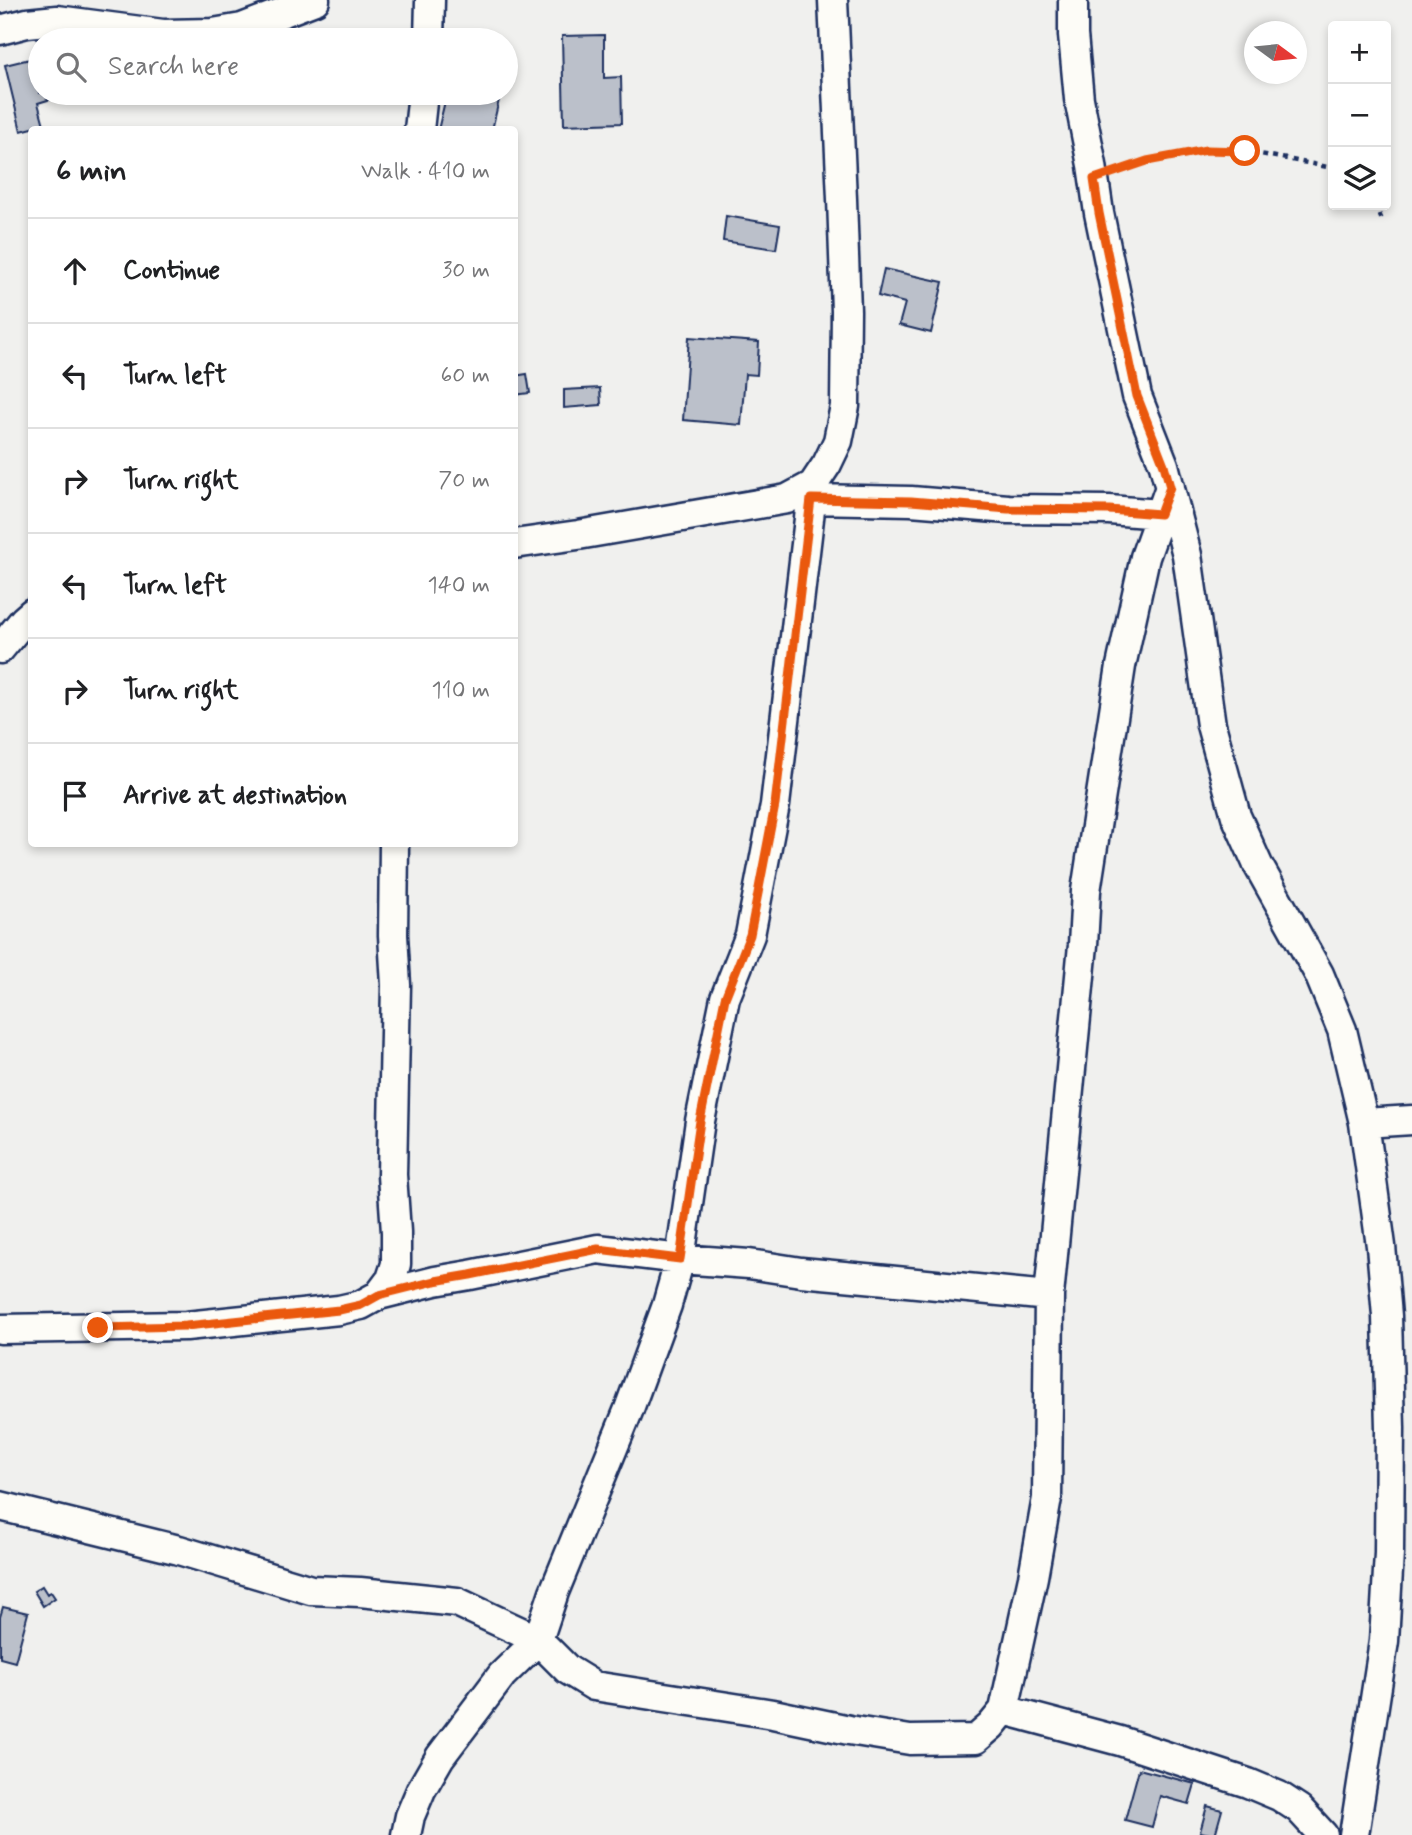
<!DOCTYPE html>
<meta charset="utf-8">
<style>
body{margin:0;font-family:Mynerve,sans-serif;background:#f2f2f2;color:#202124}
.controls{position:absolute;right:21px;top:21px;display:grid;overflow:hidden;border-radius:7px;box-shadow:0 4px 10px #0003}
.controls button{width:63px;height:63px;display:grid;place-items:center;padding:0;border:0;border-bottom:2px solid #e0e0e0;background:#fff;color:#202124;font:35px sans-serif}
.compass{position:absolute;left:1244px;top:21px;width:63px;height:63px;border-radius:50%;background:#fff;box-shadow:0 4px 10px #0003;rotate:105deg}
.stop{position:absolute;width:21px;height:21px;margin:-16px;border:5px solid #ea580c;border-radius:50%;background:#fff}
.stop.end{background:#ea580c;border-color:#fff;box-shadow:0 2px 7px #0008}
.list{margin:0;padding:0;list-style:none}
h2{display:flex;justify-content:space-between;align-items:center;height:91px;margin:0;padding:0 28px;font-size:30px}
h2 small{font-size:23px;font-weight:400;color:#757577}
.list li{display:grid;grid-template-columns:46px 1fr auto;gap:21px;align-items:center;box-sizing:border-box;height:105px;padding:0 28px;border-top:2px solid #e0e0e0}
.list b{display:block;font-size:26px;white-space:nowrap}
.list em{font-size:23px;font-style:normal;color:#757577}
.icon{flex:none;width:38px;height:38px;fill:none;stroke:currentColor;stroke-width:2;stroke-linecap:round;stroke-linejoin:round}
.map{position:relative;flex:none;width:1412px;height:1835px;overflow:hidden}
.search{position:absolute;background:#fff;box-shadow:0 4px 10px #0003;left:28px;top:28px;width:490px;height:77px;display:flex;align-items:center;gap:18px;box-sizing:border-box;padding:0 24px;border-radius:38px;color:#757577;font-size:26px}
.panel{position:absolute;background:#fff;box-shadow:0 4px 10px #0003;left:28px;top:126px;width:490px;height:721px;border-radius:7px}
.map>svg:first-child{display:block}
.building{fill:#bbc0ca;stroke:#1b2f5e;stroke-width:2}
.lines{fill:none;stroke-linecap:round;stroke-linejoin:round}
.street-casing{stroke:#1b2f5e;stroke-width:33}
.path{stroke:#1b2f5e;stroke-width:4.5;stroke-dasharray:5 5;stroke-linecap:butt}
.street{stroke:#fdfcf7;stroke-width:28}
.route{stroke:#ea580c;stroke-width:9}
</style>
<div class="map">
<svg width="1412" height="1835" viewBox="0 0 1412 1835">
<rect width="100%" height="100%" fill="#f0f0ee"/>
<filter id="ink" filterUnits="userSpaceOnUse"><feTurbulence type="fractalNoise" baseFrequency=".0143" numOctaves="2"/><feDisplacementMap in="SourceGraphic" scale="14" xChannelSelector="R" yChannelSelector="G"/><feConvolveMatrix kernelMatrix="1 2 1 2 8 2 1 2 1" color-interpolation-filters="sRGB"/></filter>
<g filter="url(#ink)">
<path class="building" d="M 604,35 L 604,78 L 621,77 L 622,123 L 564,125 L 562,36 Z
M 30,59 L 35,80 L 40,79 L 40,93 L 61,93 L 61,96 L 38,103 L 44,125 L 21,131 L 5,65 Z
M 447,93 L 469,93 L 499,100 L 492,130 L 438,130 Z
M 726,216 L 780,225 L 776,249 L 723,241 Z
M 884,269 L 943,282 L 931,333 L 899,325 L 905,303 L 878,296 Z
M 689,337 L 759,342 L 757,375 L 745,374 L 741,425 L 683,420 Z
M 527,374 L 530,393 L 514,395 L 514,376 Z
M 600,388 L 601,405 L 564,408 L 564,390 Z
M 42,1586 L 47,1594 L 51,1592 L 55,1598 L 43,1606 L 34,1591 Z
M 3,1607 L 28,1613 L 15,1662 L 0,1658 L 0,1617 Z
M 1139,1769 L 1195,1784 L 1189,1804 L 1160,1796 L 1152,1827 L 1125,1820 Z
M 1207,1806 L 1222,1810 L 1215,1835 L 1200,1832 Z"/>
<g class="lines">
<g class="street-casing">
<path id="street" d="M 1073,0 L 1073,35 L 1079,99 L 1092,165 L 1099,213 L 1137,396 L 1164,465 L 1187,555 L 1211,725 L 1236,816 L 1258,865 L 1319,974 L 1342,1030 L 1364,1123 L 1381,1246 L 1387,1316 L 1390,1428 L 1389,1553 L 1384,1641 L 1354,1835
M 0,30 L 27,23 L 57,20 L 163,34 L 213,33 L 242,28 L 315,0
M 429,40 L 430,0
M 419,130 L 423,93
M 813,485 L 775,805 L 750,935 L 725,998 L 700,1121 L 680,1259 L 667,1305 L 629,1409 L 554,1592 L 538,1640 L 568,1670 L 594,1686 L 773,1714 L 849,1730 L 910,1740 L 976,1739 L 991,1726 L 1004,1710 L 1033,1577 L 1047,1498 L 1049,1296 L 1083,945 L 1086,891 L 1121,666 L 1145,557 L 1170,487
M 811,499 L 911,501 L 1008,509 L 1109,510 L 1160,514
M 514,544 L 578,535 L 787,499 L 813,485 L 827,464 L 838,441 L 845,406 L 846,311 L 842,199 L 833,0
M 0,649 L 24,620 L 32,613
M 1364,1123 L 1412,1120
M 379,1295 L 435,1281 L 470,1275 L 598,1249 L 680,1259 L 749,1264 L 801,1272 L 876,1279 L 1049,1296
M 0,1329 L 186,1326 L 339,1310 L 361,1305 L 379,1295 L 391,1279 L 396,1264 L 396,1232 L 392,1175 L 396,985 L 393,935 L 394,844
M 0,1506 L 179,1550 L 311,1590 L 360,1592 L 457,1602 L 538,1640 L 502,1675 L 440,1757 L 421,1790 L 410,1816 L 406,1835
M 1004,1710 L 1120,1741 L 1248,1783 L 1279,1796 L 1299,1809 L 1323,1835"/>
</g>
<path class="path" d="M 1125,169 L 1148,161 L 1206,150 L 1245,151 L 1333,168
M 1375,205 L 1382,220"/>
<use href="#street" class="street"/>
</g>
</g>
<g class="lines" filter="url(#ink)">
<path class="route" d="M 98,1328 L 186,1326 L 339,1310 L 361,1305 L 379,1295 L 435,1281 L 470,1275 L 598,1249 L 680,1259 L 700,1121 L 725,998 L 750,935 L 775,805 L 811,499 L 911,501 L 1008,509 L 1109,510 L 1160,514 L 1170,487 L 1164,465 L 1137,396 L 1099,213 L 1094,179 L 1147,161 L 1206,150 L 1245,151"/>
</g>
</svg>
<div class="controls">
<button>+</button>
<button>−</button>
<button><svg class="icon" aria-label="layers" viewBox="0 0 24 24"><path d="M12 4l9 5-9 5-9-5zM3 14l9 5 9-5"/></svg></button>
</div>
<svg class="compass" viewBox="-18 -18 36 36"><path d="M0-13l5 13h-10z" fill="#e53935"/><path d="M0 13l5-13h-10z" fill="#757577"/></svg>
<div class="stop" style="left:1245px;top:151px"></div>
<div class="stop end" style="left:98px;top:1328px"></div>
<div class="search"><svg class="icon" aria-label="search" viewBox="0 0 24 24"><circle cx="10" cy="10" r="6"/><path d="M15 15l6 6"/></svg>Search here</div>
<section class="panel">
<h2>6 min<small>Walk · 410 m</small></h2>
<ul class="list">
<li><svg class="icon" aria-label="ahead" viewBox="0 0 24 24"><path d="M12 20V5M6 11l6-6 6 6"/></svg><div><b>Continue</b></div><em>30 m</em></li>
<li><svg class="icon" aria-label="left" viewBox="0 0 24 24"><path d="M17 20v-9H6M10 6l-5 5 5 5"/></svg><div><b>Turn left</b></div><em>60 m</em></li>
<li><svg class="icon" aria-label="right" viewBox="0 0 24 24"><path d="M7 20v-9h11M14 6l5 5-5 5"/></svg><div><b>Turn right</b></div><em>70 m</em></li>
<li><svg class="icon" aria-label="left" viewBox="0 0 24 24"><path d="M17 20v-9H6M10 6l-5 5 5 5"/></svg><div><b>Turn left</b></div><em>140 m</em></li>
<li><svg class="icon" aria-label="right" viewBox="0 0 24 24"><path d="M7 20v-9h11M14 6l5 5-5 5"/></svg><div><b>Turn right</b></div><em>110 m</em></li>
<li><svg class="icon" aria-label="arrive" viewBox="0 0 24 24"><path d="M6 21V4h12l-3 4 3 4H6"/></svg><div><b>Arrive at destination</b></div></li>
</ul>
</section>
</div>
